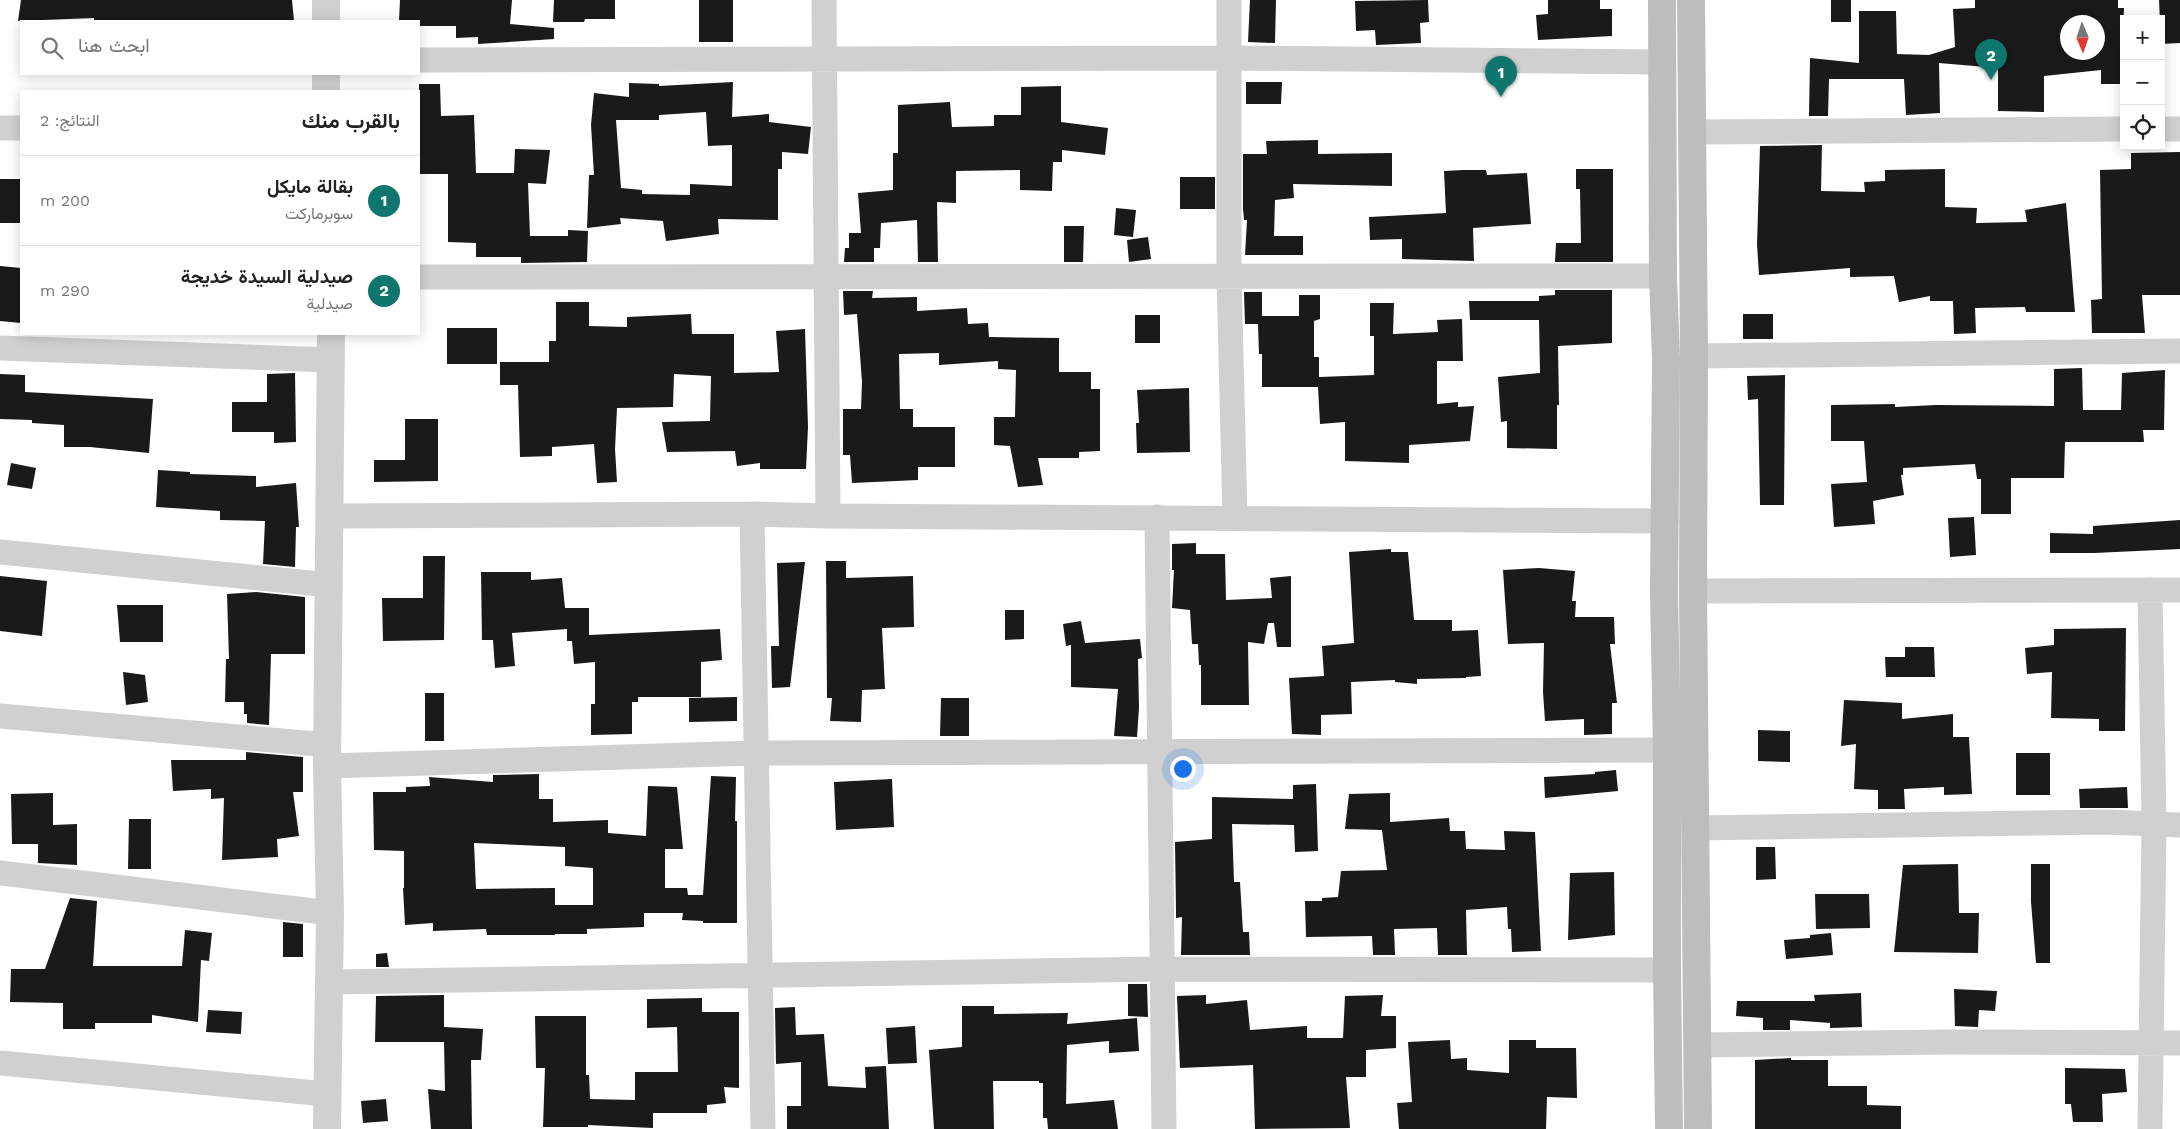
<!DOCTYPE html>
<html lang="ar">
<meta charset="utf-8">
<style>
body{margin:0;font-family:"Work Sans",Vazirmatn,sans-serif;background:#f2f2f2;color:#222;direction:rtl}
.controls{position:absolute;right:15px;top:15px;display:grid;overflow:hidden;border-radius:0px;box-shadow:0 2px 12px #0003}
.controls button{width:45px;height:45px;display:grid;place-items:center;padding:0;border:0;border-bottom:1px solid #e0e0e0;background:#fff;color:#222;font:25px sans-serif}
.compass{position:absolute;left:2060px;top:15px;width:45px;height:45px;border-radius:50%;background:#fff;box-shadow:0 2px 12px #0003;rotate:178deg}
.you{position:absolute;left:1182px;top:768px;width:18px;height:18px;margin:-12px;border:4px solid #fff;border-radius:50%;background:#1a73e8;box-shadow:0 0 0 8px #1a73e833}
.badge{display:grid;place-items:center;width:32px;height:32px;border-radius:50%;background:#0f766e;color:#fff;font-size:16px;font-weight:700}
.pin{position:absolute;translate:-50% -41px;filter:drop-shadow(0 1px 2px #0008)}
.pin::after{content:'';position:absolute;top:26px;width:18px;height:15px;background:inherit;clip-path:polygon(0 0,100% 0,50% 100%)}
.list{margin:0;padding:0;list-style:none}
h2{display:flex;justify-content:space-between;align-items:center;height:65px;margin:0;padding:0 20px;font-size:21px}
h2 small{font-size:16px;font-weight:400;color:#767676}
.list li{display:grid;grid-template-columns:32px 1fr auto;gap:15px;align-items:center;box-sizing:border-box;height:90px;padding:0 20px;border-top:1px solid #e0e0e0}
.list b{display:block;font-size:19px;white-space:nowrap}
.list p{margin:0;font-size:16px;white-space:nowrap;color:#767676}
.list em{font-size:16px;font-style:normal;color:#767676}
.icon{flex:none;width:28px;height:28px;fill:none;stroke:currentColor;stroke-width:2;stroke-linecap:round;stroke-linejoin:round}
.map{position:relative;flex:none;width:2180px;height:1129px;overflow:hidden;direction:ltr}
.search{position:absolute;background:#fff;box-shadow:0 2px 12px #0003;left:20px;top:20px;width:400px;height:55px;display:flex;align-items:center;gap:12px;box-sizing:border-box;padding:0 18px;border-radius:0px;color:#767676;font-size:19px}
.panel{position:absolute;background:#fff;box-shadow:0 2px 12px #0003;left:20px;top:90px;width:400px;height:245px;border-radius:0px;direction:rtl}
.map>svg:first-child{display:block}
.building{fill:#1a1a1a;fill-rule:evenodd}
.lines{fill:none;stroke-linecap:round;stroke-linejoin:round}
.minor{stroke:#d0d0d0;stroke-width:25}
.tertiary{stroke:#d0d0d0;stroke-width:28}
.secondary{stroke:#bdbdbd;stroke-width:28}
</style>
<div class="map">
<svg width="2180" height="1129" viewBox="0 0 2180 1129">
<rect width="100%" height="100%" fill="#fff"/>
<path class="building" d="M 21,0 L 292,0 L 294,21 L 94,21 L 94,18 L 18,21 Z
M 400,0 L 512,0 L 510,24 L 554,28 L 554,39 L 478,44 L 478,37 L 456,38 L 456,26 L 419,26 L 419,21 L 399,21 Z
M 554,0 L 615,0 L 615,19 L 585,19 L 584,22 L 553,22 Z
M 699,0 L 733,0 L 733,42 L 699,42 Z
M 1250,0 L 1276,0 L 1275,43 L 1248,42 Z
M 1428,0 L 1429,22 L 1420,23 L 1421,43 L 1376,45 L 1375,30 L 1356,31 L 1355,1 Z
M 1548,0 L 1600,0 L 1600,9 L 1612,9 L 1612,36 L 1538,40 L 1536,15 L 1548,14 Z
M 1831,0 L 1851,0 L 1851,22 L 1831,22 Z
M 1975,0 L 2118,0 L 2118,8 L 2124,8 L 2121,84 L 2101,84 L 2101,70 L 2044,76 L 2044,112 L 1998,111 L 1998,68 L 1939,63 L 1940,113 L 1906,115 L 1904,79 L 1829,79 L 1828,116 L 1809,116 L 1810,58 L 1859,63 L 1859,11 L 1896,11 L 1897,54 L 1929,55 L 1955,47 L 1953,9 L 1975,8 ZM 2068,22 L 2098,22 L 2098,52 L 2068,52 Z
M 2159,0 L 2180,0 L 2180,43 L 2161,44 Z
M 733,82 L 732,117 L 769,114 L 769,122 L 811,127 L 808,154 L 782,152 L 782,169 L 778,169 L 778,220 L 718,219 L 719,234 L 666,241 L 663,221 L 620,218 L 621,224 L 587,228 L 589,175 L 594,175 L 591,125 L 594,93 L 629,97 L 629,83 L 659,84 L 659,86 ZM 706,112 L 708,146 L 732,145 L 732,186 L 690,184 L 690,195 L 642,194 L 642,190 L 621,188 L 616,120 L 659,120 L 659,115 Z
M 1246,82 L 1282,82 L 1281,104 L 1246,104 Z
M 419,84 L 440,84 L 441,116 L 474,115 L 476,173 L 514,173 L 515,149 L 550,150 L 546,184 L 528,183 L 530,236 L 568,236 L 568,230 L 588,231 L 587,262 L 521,263 L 521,257 L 476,257 L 476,243 L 448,242 L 448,174 L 419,174 Z
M 1061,86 L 1061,122 L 1108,128 L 1105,155 L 1062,150 L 1062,162 L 1053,162 L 1052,191 L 1020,190 L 1020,170 L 956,171 L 956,203 L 937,202 L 938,262 L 918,262 L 917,220 L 881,223 L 880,248 L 874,248 L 874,262 L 844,262 L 845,248 L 849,248 L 849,233 L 861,233 L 858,193 L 893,190 L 893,153 L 898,153 L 898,105 L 950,102 L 952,127 L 994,126 L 994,115 L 1021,115 L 1021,87 Z
M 1318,140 L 1318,154 L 1392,153 L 1392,186 L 1293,184 L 1294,198 L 1275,200 L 1274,236 L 1303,236 L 1303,255 L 1245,255 L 1247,220 L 1244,220 L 1243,209 L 1243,154 L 1267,154 L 1266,141 Z
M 1822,145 L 1821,191 L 1865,192 L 1864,182 L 1885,181 L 1885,170 L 1945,169 L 1945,207 L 1977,208 L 1976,223 L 2027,222 L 2025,210 L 2066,203 L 2075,312 L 2026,312 L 2025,307 L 1975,308 L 1976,333 L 1954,334 L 1953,301 L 1930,301 L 1930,296 L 1899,302 L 1894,276 L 1850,277 L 1850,268 L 1759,275 L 1757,244 L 1760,146 Z
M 2180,152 L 2180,295 L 2142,295 L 2145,333 L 2092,333 L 2091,300 L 2102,299 L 2100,170 L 2131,169 L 2131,153 Z
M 1576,169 L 1613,169 L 1613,262 L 1555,262 L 1556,243 L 1581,243 L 1580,189 L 1576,189 Z
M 1463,170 L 1486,170 L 1487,175 L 1527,173 L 1531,224 L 1473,228 L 1474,261 L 1402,259 L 1402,239 L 1370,240 L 1369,217 L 1446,213 L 1444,171 Z
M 1180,177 L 1215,177 L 1215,209 L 1180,209 Z
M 0,179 L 21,179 L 21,223 L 0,223 Z
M 1116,208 L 1136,210 L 1133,237 L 1114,235 Z
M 1064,226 L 1084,226 L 1083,262 L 1064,262 Z
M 1148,237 L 1151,259 L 1129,262 L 1127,240 Z
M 0,266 L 21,268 L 21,323 L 0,321 Z
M 1555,290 L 1612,290 L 1612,343 L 1558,346 L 1559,405 L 1557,405 L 1557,449 L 1507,448 L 1507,421 L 1501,422 L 1498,377 L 1540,373 L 1539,320 L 1470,320 L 1469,301 L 1539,301 L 1539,296 L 1555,295 Z
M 843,291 L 873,291 L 872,298 L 917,297 L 917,311 L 967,308 L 968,324 L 988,323 L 989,337 L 1059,338 L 1059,372 L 1091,372 L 1091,389 L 1100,389 L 1100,451 L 1079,452 L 1079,458 L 1038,458 L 1043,485 L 1018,487 L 1010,446 L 994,445 L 994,417 L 1015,417 L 1016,370 L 998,369 L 998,361 L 939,365 L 939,353 L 899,354 L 900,409 L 913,409 L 913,427 L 955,427 L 955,467 L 918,467 L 918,480 L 852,483 L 850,455 L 843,455 L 843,409 L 861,409 L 862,382 L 857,314 L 844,315 Z
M 1244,292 L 1262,292 L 1262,316 L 1299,316 L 1299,295 L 1320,295 L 1320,319 L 1314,321 L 1314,357 L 1319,357 L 1319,377 L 1374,375 L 1374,336 L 1370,336 L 1370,303 L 1394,303 L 1393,334 L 1438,332 L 1437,320 L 1462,319 L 1463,361 L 1437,361 L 1437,404 L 1458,402 L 1458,407 L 1474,406 L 1470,441 L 1409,445 L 1409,463 L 1345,461 L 1345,422 L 1320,424 L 1318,387 L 1262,387 L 1262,354 L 1259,354 L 1258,324 L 1245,324 Z
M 556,302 L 589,302 L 589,326 L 627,327 L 627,317 L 691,314 L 692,334 L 734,334 L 734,373 L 779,372 L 776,331 L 805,329 L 808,427 L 806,469 L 760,469 L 760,463 L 737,466 L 735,451 L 667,452 L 662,422 L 710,421 L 711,376 L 674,374 L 673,407 L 617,408 L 615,449 L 617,482 L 597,483 L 594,444 L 552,447 L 552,456 L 520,457 L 518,385 L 500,385 L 500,362 L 549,362 L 549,341 L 556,341 Z
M 1743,314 L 1773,314 L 1773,339 L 1743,339 Z
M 1135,315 L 1160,315 L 1160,343 L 1135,343 Z
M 447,328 L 497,328 L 497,364 L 447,364 Z
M 2082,368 L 2083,410 L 2121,410 L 2122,373 L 2165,370 L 2164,430 L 2143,430 L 2144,442 L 2065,442 L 2064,478 L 2011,478 L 2011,514 L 1981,514 L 1981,479 L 1977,479 L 1975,464 L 1903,468 L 1903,475 L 1901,475 L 1904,495 L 1873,501 L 1875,524 L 1834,527 L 1831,484 L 1867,482 L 1864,441 L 1831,441 L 1831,405 L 1895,404 L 1895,407 L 1936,405 L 2054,406 L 2054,369 Z
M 295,373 L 296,442 L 274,443 L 274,432 L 232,432 L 232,402 L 267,402 L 267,374 Z
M 0,374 L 25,375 L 25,392 L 153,399 L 149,453 L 90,447 L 64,447 L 64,425 L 32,423 L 32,420 L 0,419 Z
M 1785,375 L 1784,505 L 1760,505 L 1758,399 L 1748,400 L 1747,376 Z
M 1189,388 L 1190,452 L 1137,453 L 1136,423 L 1139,423 L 1137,390 Z
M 405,419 L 438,419 L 438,481 L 374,482 L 374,460 L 405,460 Z
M 11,463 L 36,468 L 32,489 L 7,485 Z
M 158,470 L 190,472 L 190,474 L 256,476 L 256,487 L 296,483 L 299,527 L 296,527 L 295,567 L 263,564 L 265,521 L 220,520 L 220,511 L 156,507 Z
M 1974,517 L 1976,555 L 1950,557 L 1948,518 Z
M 2180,520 L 2180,549 L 2094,553 L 2050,553 L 2050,533 L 2093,534 L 2093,526 Z
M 1196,543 L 1196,554 L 1225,554 L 1226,600 L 1272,598 L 1270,578 L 1291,576 L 1291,647 L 1277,647 L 1274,623 L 1268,623 L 1264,644 L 1248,642 L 1249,705 L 1201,705 L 1201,665 L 1199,665 L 1198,644 L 1192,644 L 1190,610 L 1172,608 L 1174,570 L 1172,570 L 1172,544 Z
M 1391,549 L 1391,552 L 1408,552 L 1414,620 L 1452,620 L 1452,631 L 1478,630 L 1481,676 L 1466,677 L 1466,678 L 1417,679 L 1417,684 L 1395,682 L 1395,680 L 1351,682 L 1352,714 L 1321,715 L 1321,735 L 1292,734 L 1289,678 L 1324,676 L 1322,646 L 1354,643 L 1349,552 Z
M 423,556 L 445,556 L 444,640 L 383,641 L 382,598 L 423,598 Z
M 826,561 L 846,561 L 846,578 L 913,576 L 914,627 L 882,628 L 885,689 L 862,690 L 861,722 L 830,721 L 832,698 L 827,698 Z
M 805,562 L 790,687 L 772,688 L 771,646 L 779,646 L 777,563 Z
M 1539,568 L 1575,571 L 1572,601 L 1576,601 L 1575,617 L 1614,617 L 1615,644 L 1610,644 L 1617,703 L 1612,703 L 1612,734 L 1584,735 L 1584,719 L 1545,721 L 1543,692 L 1544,643 L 1508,644 L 1503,570 Z
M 481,572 L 531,572 L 531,580 L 562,578 L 565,608 L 589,608 L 589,635 L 720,629 L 722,660 L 701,662 L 701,697 L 638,697 L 638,702 L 632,702 L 632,734 L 591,735 L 591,704 L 595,704 L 595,662 L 574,664 L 572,641 L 567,641 L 567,629 L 512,633 L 515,666 L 495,668 L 493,640 L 482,640 Z
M 0,576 L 47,581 L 42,636 L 0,631 Z
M 256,592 L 305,597 L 305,654 L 271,654 L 269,725 L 247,723 L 247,714 L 244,714 L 244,702 L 225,702 L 226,659 L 229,659 L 227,594 Z
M 117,605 L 163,605 L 163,642 L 120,642 Z
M 1005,610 L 1024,610 L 1024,639 L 1005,640 Z
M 1081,621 L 1085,643 L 1140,639 L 1142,658 L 1138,659 L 1139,708 L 1137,737 L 1114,736 L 1118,689 L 1071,687 L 1071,645 L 1066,646 L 1063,624 Z
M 2126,628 L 2125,731 L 2099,731 L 2099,719 L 2051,718 L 2052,672 L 2027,674 L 2025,648 L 2054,645 L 2054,629 Z
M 1905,647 L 1934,647 L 1935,677 L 1886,677 L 1885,657 L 1905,657 Z
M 123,672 L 145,675 L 148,702 L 126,705 Z
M 425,693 L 444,693 L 444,741 L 425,741 Z
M 737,697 L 737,721 L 689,722 L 689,698 Z
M 941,698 L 969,698 L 969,736 L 940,736 Z
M 1844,700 L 1902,703 L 1902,719 L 1953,714 L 1953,737 L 1969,737 L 1972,794 L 1944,795 L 1944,787 L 1904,789 L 1905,809 L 1878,809 L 1878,790 L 1854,789 L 1856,744 L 1841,746 Z
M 1758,730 L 1790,731 L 1790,762 L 1758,761 Z
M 246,752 L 303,757 L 303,792 L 293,792 L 299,836 L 277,839 L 278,857 L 222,860 L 224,798 L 211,799 L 211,789 L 173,791 L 171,760 L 246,760 Z
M 2016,753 L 2050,753 L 2050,795 L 2016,795 Z
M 1616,770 L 1618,791 L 1545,798 L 1544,777 L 1595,774 L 1595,772 Z
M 539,774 L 539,799 L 553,799 L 553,822 L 608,820 L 608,833 L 646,836 L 648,786 L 677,787 L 683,849 L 665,849 L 665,888 L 687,888 L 688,895 L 703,895 L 711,776 L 736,777 L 735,821 L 737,821 L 737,923 L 703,923 L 703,921 L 682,920 L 683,913 L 644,913 L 644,927 L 587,929 L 587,934 L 555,934 L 555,935 L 487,935 L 486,929 L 433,931 L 433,923 L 405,925 L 403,888 L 404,888 L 404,851 L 374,850 L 373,792 L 406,792 L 406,787 L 430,786 L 429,777 L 493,782 L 493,775 ZM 474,843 L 565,847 L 565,866 L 593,868 L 593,905 L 555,905 L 555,888 L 476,889 Z
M 892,779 L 894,827 L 836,830 L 834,782 Z
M 1316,784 L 1318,851 L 1295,852 L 1294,825 L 1232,824 L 1234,882 L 1240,882 L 1243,932 L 1249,932 L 1250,955 L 1181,955 L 1182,917 L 1176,918 L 1176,911 L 1175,842 L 1212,839 L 1212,797 L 1293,799 L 1293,785 Z
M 2127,787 L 2128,808 L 2080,808 L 2079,789 Z
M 53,793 L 53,825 L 77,824 L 77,865 L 38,863 L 38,844 L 12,844 L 11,794 Z
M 1390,793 L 1390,822 L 1449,818 L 1450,831 L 1465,831 L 1466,849 L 1505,850 L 1504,831 L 1535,832 L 1541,951 L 1512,952 L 1511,929 L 1508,929 L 1507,907 L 1466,910 L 1467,955 L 1438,955 L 1437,928 L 1394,929 L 1395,955 L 1373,955 L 1372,936 L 1306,937 L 1305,901 L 1322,901 L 1322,898 L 1338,897 L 1341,871 L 1387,870 L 1382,830 L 1345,829 L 1349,794 Z
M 129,819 L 151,819 L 151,869 L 128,869 Z
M 1756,847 L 1775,847 L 1776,879 L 1756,880 Z
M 1958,864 L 1959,913 L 1979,913 L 1978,953 L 1894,952 L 1903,865 Z
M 2031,864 L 2050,864 L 2050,963 L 2036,963 L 2031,902 Z
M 1614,872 L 1615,935 L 1568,940 L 1570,873 Z
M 1815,894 L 1869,894 L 1870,928 L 1816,929 Z
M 70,898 L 97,901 L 93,966 L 182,966 L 185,930 L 212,933 L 209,961 L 201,960 L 198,1022 L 152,1015 L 152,1023 L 95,1023 L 95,1029 L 63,1029 L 63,1003 L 10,1002 L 11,969 L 45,969 Z
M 283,922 L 303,924 L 303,957 L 283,957 Z
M 1831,933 L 1833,955 L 1786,959 L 1784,940 L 1810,938 L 1810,935 Z
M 387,953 L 389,967 L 376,967 L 376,954 Z
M 1128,984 L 1147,984 L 1148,1017 L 1128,1016 Z
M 1954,989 L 1997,991 L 1995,1011 L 1979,1010 L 1978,1027 L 1955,1026 Z
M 1861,993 L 1862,1027 L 1830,1028 L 1830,1023 L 1790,1020 L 1790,1030 L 1763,1030 L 1763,1018 L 1736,1016 L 1737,1001 L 1815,1001 L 1814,995 Z
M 444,995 L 444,1027 L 483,1029 L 481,1060 L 471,1060 L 472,1129 L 431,1129 L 428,1089 L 445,1091 L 444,1042 L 375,1042 L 376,996 Z
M 1206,995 L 1206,1004 L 1247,1000 L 1250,1030 L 1307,1026 L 1307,1038 L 1343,1038 L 1345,996 L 1383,995 L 1381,1016 L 1396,1016 L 1396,1048 L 1366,1050 L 1366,1077 L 1346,1077 L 1350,1128 L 1255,1129 L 1253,1065 L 1180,1068 L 1177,996 Z
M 702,998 L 702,1012 L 739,1012 L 739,1088 L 724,1087 L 726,1103 L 707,1105 L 707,1113 L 653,1113 L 653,1128 L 588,1125 L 588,1127 L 543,1127 L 545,1068 L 536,1068 L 535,1016 L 586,1016 L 586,1075 L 589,1075 L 590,1099 L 635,1100 L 635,1072 L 678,1072 L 677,1027 L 647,1028 L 647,999 Z
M 962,1006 L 994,1006 L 994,1014 L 1068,1013 L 1067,1024 L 1137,1018 L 1139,1051 L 1109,1053 L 1109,1041 L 1067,1045 L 1066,1104 L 1114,1100 L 1118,1129 L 1048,1129 L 1047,1118 L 1043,1118 L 1043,1083 L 1039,1083 L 1039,1081 L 993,1081 L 994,1129 L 934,1129 L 929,1050 L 962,1047 Z
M 795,1007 L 796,1035 L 824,1034 L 828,1086 L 866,1088 L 865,1067 L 886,1066 L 889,1129 L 787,1129 L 787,1106 L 801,1106 L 801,1062 L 776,1064 L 775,1008 Z
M 208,1010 L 242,1012 L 241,1034 L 206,1032 Z
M 915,1026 L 917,1063 L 888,1064 L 886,1028 Z
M 1450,1040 L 1451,1059 L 1467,1058 L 1467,1070 L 1509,1073 L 1509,1040 L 1536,1040 L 1536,1048 L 1576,1048 L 1577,1098 L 1547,1097 L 1546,1129 L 1399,1129 L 1397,1103 L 1412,1102 L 1408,1042 Z
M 1791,1058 L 1791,1060 L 1828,1060 L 1828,1086 L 1867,1086 L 1867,1105 L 1901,1106 L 1901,1129 L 1755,1129 L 1755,1060 Z
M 2065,1068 L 2125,1069 L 2127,1092 L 2102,1094 L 2103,1122 L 2073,1122 L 2071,1104 L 2065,1104 Z
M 386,1099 L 388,1121 L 363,1123 L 361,1101 Z"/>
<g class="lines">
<path class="minor" d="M 824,0 L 828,516
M 1229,0 L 1229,275 L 1235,517
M 419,60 L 1230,58 L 1663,62
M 0,128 L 21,128
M 2161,129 L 2180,129
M 1691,132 L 2124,129
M 419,277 L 1663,276
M 0,348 L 331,360
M 1694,356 L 2180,351
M 752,514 L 763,1129
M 330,516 L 752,514 L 828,516 L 1666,521
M 1157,517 L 1164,1129
M 0,552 L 330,585
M 1693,591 L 2180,590
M 0,716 L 328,745
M 327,766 L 755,753 L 1667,750
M 1695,828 L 2107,822 L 2180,825
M 0,873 L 330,913
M 329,982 L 1160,969 L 1667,970
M 1698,1045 L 1951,1042 L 2180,1043
M 0,1063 L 326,1094
M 2150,1129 L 2154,823 L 2150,590"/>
<path class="tertiary" d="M 326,0 L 326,21
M 326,91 L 326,74
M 327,1129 L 330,913 L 327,766 L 331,334"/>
<path class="secondary" d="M 1662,0 L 1663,276 L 1666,358 L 1664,593 L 1667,750 L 1667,970 L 1669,1129
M 1691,0 L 1694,356 L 1693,591 L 1698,1129"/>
</g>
</svg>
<div class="controls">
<button>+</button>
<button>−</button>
<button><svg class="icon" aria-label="locate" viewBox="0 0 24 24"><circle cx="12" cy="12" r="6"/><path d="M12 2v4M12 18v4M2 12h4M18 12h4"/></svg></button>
</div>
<svg class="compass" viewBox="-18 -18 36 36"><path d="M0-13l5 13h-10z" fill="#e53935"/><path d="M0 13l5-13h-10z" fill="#767676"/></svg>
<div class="you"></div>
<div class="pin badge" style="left:1501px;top:97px">1</div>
<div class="pin badge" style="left:1991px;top:80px">2</div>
<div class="search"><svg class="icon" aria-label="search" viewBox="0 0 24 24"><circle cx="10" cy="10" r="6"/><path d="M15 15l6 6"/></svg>ابحث هنا</div>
<section class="panel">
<h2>بالقرب منك<small>النتائج: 2</small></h2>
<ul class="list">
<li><span class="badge">1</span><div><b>بقالة مايكل</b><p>سوبرماركت</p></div><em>200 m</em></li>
<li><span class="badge">2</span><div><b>صيدلية السيدة خديجة</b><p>صيدلية</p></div><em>290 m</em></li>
</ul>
</section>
</div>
